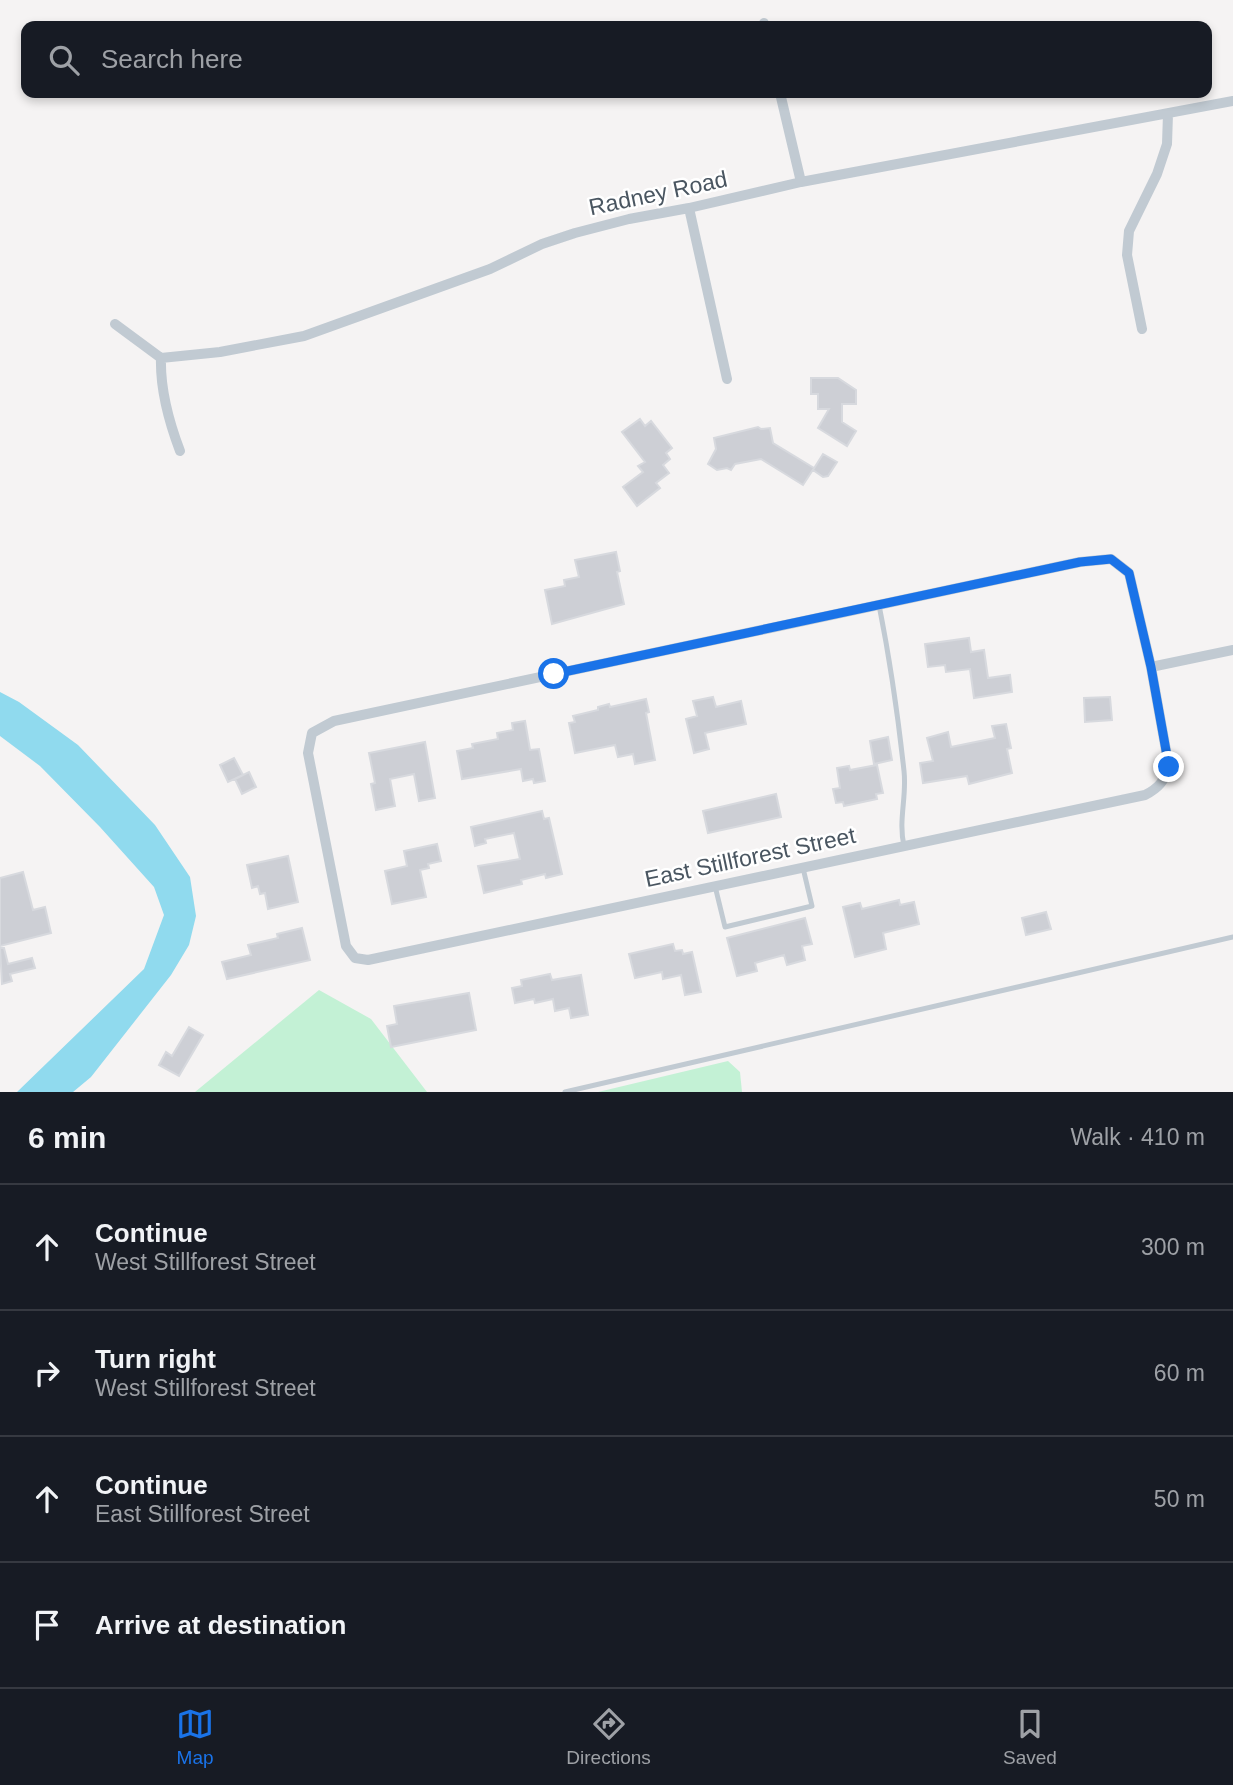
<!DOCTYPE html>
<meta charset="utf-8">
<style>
body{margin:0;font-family:Arial,sans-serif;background:#242831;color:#f1f3f6}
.stop{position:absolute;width:21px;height:21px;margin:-16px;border:5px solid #1a73e8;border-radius:50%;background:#fff}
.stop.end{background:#1a73e8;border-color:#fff;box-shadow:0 2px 7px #0008}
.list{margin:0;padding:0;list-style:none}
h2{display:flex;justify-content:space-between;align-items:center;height:91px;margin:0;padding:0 28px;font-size:30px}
h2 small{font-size:23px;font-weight:400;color:#9ea1a6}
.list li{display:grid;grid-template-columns:46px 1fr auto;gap:21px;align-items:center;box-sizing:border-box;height:126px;padding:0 28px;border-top:2px solid #363941}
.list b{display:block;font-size:26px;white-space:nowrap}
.list p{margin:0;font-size:23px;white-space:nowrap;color:#9ea1a6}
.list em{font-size:23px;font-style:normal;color:#9ea1a6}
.icon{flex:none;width:38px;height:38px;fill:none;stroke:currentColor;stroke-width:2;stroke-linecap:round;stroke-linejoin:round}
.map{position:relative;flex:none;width:1233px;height:1092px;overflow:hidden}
.search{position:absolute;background:#171b24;box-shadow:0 4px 10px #0003;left:21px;right:21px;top:21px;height:77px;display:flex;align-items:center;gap:18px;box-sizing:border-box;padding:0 24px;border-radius:14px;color:#9ea1a6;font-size:26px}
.sheet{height:595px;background:#171b24}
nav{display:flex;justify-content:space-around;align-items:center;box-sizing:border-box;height:98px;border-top:2px solid #363941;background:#171b24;font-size:19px;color:#9ea1a6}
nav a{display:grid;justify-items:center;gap:4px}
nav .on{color:#1a73e8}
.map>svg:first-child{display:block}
.green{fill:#c3f1d5}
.water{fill:#90daee}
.building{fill:#cdcfd5;stroke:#d7d9de;stroke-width:2}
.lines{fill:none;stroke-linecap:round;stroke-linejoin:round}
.service{stroke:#c1cad2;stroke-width:5}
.minor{stroke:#c1cad2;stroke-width:10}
.route{stroke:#1a73e8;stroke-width:9}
.labels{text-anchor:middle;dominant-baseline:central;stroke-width:5;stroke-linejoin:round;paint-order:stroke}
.street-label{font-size:23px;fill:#4a5661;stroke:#fff}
</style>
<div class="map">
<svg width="1233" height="1092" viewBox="0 0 1233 1092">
<rect width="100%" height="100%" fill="#f5f3f3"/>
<path class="green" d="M 319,990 L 371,1019 L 427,1092 L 195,1092 Z
M 728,1061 L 740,1072 L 742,1092 L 598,1092 Z"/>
<path class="water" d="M 0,692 L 19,702 L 78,745 L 155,825 L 190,877 L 196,916 L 189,945 L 171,975 L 91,1077 L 73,1092 L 17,1092 L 144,969 L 164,915 L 154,887 L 100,827 L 40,766 L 0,736 Z"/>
<path class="building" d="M 811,378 L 838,378 L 856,390 L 856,404 L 842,404 L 842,422 L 856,431 L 847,446 L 818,428 L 829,409 L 818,409 L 818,394 L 811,394 Z
M 640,419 L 645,426 L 651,421 L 672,448 L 666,453 L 670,459 L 663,465 L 669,473 L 656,483 L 660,488 L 637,506 L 623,487 L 643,472 L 638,466 L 645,462 L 622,432 Z
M 758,427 L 761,429 L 770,428 L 773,443 L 814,468 L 803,485 L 761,459 L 735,464 L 731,470 L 727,468 L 717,470 L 708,464 L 716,449 L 714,438 Z
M 823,454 L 837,462 L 828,476 L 823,477 L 813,470 Z
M 616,552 L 620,571 L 617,572 L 624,604 L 552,624 L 545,590 L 565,586 L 564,580 L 579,577 L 575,560 Z
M 969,638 L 971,652 L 984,650 L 988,678 L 1010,675 L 1012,692 L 974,698 L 970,669 L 946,672 L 945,665 L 928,667 L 925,644 Z
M 713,697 L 716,707 L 741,701 L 746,724 L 705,733 L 709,749 L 694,753 L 686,719 L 697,716 L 693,701 Z
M 1110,697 L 1112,720 L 1085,722 L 1084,698 Z
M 646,699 L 649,712 L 646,713 L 655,760 L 635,764 L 633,754 L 618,757 L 615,745 L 575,753 L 569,723 L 575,722 L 573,716 L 598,710 L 598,707 L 609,704 L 610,707 Z
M 525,721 L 530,750 L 539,749 L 545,781 L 534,783 L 533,779 L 523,781 L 521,769 L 462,779 L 457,751 L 473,748 L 472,744 L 498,739 L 497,733 L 513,730 L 512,723 Z
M 1006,724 L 1011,748 L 1007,749 L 1012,773 L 969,784 L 967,776 L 923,783 L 920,763 L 933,761 L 927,738 L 948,732 L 951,747 L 995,738 L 992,726 Z
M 888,737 L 892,760 L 874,764 L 870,741 Z
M 425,742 L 435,798 L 419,801 L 414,774 L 390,779 L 395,806 L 376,810 L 371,784 L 375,783 L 369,753 Z
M 234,758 L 243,775 L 228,782 L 220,765 Z
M 877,765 L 883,793 L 876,794 L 877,799 L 844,806 L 843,802 L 836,803 L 833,789 L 840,788 L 837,768 L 849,766 L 850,770 Z
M 249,772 L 256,787 L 242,794 L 235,779 Z
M 776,794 L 781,817 L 708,833 L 703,811 Z
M 542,811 L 544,819 L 549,818 L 562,874 L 546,878 L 545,874 L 521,880 L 522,884 L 484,893 L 478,866 L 520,859 L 514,833 L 485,839 L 486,843 L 475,846 L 471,827 Z
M 437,844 L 441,861 L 428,864 L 429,868 L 420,870 L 426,897 L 392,904 L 385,871 L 407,866 L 404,851 Z
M 288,856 L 298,902 L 268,909 L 265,893 L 260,894 L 258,886 L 252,888 L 247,865 Z
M 23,872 L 33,910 L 45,907 L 51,933 L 0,946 L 0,878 Z
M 899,900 L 900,905 L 914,902 L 919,924 L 883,933 L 886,949 L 855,957 L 843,907 L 860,903 L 862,909 Z
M 1046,912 L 1051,929 L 1026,935 L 1022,918 Z
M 805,918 L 812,944 L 802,946 L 805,960 L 787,965 L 784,955 L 755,963 L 757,971 L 737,976 L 727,938 Z
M 302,928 L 310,960 L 227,979 L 222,962 L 251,955 L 248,945 L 278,938 L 277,934 Z
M 673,944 L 675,951 L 682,950 L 683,954 L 692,952 L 701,992 L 685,995 L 681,975 L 663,979 L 662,972 L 635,978 L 629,954 Z
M 0,948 L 4,948 L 8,964 L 32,958 L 35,968 L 10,974 L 12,981 L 2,984 Z
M 550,974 L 552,980 L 581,975 L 588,1015 L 571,1018 L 569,1008 L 555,1011 L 553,999 L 535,1003 L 534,999 L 515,1003 L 512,988 L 522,986 L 521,980 Z
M 469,993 L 476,1030 L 391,1047 L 387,1026 L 397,1024 L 394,1006 Z
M 189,1027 L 203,1035 L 179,1076 L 159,1065 L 166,1052 L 172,1056 Z"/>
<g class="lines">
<path class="service" d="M 879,605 C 890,660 898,716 904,771 C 907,797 898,820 904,846
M 715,886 L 725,927 L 812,906 L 803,868
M 565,1092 L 1233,937"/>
<path class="minor" d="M 764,23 L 765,26
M 780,93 L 801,182
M 689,208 L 727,379
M 115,324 L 161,358 L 220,352 L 304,336 L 490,269 L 542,244 L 575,233 L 629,219 L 689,208 L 801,182 L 1233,101
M 1142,329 L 1127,255 L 1129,231 L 1157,174 L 1167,144 L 1168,114
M 161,358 C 160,390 169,422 180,451
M 1111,559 L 1129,573 L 1151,667 L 1169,767 C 1164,781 1159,788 1145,795 L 368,960 L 355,958 L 346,946 L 308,753 L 312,733 L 334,721 L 1080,562 Z
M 1151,667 L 1233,650"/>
</g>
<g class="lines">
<path class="route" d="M 554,674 L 1080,562 L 1111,559 L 1129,573 L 1151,667 L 1169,767"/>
</g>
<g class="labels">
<g class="street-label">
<text transform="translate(658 193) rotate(-12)">Radney Road</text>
<text transform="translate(750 857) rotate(-12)">East Stillforest Street</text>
</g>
</g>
</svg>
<div class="stop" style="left:554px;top:674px"></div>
<div class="stop end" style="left:1169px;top:767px"></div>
<div class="search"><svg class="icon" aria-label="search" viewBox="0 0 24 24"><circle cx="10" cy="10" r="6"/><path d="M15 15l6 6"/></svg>Search here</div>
</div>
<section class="sheet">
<h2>6 min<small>Walk · 410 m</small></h2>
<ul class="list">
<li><svg class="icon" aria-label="ahead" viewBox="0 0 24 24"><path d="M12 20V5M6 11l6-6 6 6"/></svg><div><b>Continue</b><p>West Stillforest Street</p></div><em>300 m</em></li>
<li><svg class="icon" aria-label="right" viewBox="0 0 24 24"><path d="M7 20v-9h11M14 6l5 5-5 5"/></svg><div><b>Turn right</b><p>West Stillforest Street</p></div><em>60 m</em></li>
<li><svg class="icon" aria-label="ahead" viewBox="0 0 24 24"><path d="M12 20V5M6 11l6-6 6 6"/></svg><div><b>Continue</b><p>East Stillforest Street</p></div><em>50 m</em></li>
<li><svg class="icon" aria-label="arrive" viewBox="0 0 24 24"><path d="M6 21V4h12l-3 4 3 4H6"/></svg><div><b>Arrive at destination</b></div></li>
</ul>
</section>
<nav>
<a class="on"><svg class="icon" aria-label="map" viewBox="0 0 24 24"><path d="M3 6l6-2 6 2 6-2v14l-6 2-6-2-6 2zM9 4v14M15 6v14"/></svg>Map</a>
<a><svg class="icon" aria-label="directions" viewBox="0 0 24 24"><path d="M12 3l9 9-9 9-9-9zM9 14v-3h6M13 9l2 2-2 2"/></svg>Directions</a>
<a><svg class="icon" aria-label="saved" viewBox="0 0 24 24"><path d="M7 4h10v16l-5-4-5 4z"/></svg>Saved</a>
</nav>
